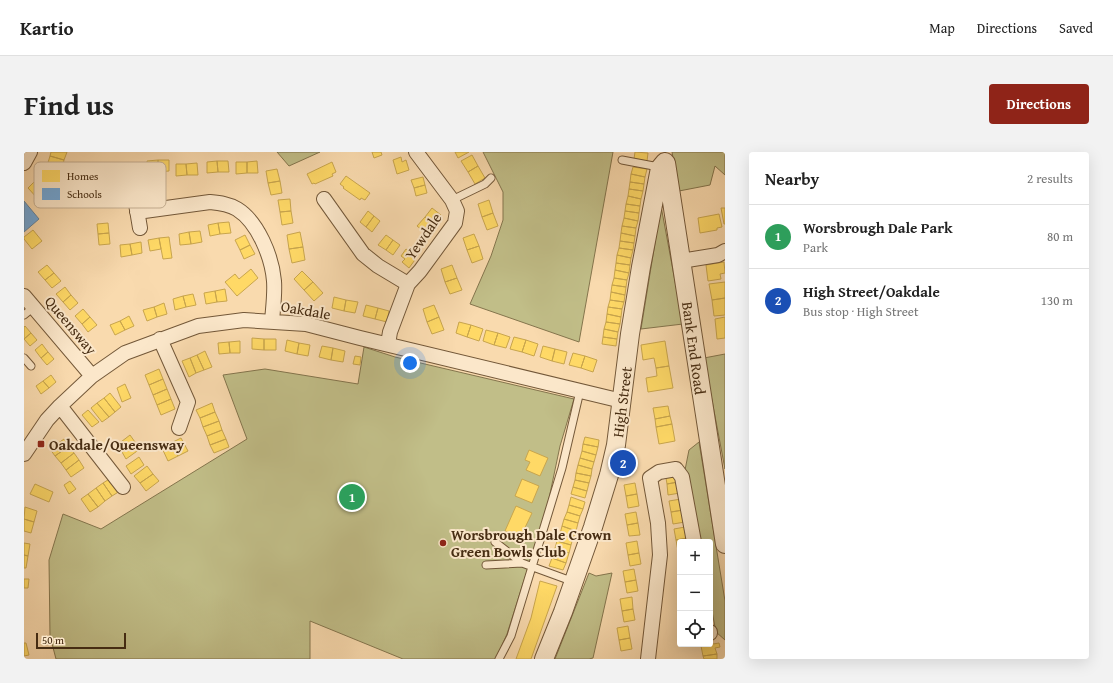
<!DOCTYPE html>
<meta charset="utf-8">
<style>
body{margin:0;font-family:"Gentium Book Plus",serif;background:#f2f2f2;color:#222}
.controls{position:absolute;right:12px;bottom:12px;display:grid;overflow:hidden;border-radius:4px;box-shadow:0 4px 16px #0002}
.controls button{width:36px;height:36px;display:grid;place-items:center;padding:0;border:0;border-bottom:1px solid #e0e0e0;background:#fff;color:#222;font:20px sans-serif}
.scale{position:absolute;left:12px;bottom:10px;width:90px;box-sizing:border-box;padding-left:4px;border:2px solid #462c12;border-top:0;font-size:11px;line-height:14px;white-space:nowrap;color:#462c12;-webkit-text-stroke:3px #fbe7ca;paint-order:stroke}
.you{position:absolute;left:386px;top:211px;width:14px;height:14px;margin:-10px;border:3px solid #fff;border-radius:50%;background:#1a73e8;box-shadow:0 0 0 6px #1a73e833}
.badge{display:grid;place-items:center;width:26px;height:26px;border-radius:50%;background:#8f2418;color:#fff;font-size:13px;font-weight:700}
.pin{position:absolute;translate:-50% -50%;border:2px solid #fff;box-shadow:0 1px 4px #0006}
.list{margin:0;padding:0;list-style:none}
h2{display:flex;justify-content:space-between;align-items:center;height:52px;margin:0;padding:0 16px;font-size:17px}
h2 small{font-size:13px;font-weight:400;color:#767676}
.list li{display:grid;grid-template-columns:26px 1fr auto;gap:12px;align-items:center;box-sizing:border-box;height:64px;padding:0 16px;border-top:1px solid #e0e0e0}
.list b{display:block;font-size:15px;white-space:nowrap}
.list p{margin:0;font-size:13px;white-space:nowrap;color:#767676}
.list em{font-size:13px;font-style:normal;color:#767676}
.icon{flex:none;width:22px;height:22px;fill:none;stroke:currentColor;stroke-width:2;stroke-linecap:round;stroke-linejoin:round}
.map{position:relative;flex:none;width:701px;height:507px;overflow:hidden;border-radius:4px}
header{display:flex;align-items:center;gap:24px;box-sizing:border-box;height:56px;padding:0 20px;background:#fff;border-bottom:1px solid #e0e0e0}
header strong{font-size:19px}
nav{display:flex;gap:22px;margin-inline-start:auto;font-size:14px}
.intro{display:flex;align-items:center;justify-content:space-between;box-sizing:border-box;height:96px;padding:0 24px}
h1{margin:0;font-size:28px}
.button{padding:10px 18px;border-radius:4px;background:#8f2418;color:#fff;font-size:14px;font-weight:700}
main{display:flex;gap:24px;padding:0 24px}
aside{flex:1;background:#fff;border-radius:4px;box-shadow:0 4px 16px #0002}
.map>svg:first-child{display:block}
.green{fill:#c1be88;stroke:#84754d}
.homes{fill:#ffd966;stroke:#c8a54d}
.schools{fill:#6fa8dc;stroke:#63839f}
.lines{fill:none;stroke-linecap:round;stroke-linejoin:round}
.service-casing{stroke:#735839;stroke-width:9}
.minor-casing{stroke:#735839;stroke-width:16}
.tertiary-casing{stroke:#735839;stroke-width:20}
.service{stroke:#fbe7ca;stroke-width:7}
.minor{stroke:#fbe7ca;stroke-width:14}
.tertiary{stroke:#fbe7ca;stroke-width:18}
.poi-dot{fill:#8f2418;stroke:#fbe7ca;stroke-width:1.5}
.labels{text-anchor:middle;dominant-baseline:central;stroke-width:4;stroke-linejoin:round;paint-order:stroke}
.street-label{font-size:15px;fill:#462c12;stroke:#fbe7ca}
.poi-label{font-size:15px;font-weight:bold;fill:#462c12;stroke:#fbe7ca;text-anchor:start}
.key{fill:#fbe7ca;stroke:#c5af93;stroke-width:1}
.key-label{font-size:11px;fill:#462c12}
</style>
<header>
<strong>Kartio</strong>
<nav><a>Map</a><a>Directions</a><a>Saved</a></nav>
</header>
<div class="intro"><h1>Find us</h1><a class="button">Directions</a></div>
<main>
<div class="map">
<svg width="701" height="507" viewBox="0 0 701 507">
<rect width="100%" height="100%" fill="#f9daae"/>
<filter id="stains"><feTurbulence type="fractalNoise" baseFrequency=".005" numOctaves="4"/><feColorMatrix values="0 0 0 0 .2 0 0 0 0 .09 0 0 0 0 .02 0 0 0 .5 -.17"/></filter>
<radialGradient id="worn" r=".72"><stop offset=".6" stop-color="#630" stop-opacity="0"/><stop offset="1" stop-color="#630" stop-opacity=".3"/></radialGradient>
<path class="green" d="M 253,0 L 296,0 L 265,14 Z
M 459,0 L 589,0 L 555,190 L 446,152 L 467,104 L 479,68 L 479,40 Z
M 648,0 L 701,0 L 701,23 L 691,14 L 686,33 L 655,39 Z
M 637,54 L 659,172 L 617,177 Z
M 340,195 L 371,205 L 550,247 L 536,294 L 523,356 L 483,482 L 472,507 L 379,507 L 286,469 L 286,507 L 32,507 L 26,484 L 25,408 L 39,362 L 77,377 L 223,287 L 199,223 L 241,217 L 334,232 Z
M 701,202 L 701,317 L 680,206 Z
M 675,290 L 701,449 L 701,488 L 692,480 L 686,449 L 686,390 L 675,390 L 661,318 L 665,298 Z
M 565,421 L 572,424 L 588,421 L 569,506 L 565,507 L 531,507 Z"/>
<path class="homes" d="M 27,0 L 43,0 L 40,8 L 26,4 Z
M 348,0 L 357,0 L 358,3 L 350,6 Z
M 431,0 L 445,0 L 434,6 Z
M 611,0 L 624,1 L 623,9 L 610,7 Z
M 448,3 L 454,14 L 444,20 L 437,9 Z
M 26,4 L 40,8 L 38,18 L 23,14 Z
M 377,5 L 378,10 L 382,8 L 385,18 L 373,22 L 369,8 Z
M 134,8 L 134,20 L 124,20 L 123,9 Z
M 134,8 L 145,8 L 145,19 L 134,20 Z
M 193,9 L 194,20 L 183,21 L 183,10 Z
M 193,9 L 204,9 L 205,20 L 194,20 Z
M 233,9 L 234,21 L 223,21 L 223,10 Z
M 212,10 L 223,10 L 223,21 L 212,22 Z
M 308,10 L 312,20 L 308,22 L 309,24 L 291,32 L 290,31 L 288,32 L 283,22 Z
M 173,11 L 174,23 L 163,23 L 162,12 Z
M 152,12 L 162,12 L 163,23 L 152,24 Z
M 454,14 L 461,26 L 451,32 L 444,20 Z
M 609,15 L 623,17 L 621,25 L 607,22 Z
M 253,17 L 256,29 L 244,31 L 242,19 Z
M 607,22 L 621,25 L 620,32 L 606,30 Z
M 322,24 L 346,41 L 341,48 L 337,46 L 336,48 L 319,36 L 320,35 L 316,32 Z
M 399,25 L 401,33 L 390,36 L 387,28 Z
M 11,29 L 22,40 L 14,47 L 4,36 Z
M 256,29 L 258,41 L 247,43 L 244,31 Z
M 606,30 L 620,32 L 619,39 L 605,37 Z
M 401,33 L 403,41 L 392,44 L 390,36 Z
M 605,37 L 619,39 L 617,47 L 604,44 Z
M 604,44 L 617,47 L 616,54 L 602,52 Z
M 266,47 L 267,59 L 256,60 L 254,48 Z
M 465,48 L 469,61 L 458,65 L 454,52 Z
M 602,52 L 616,54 L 615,61 L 601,59 Z
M 408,56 L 417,63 L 410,73 L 401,65 Z
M 697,56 L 701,56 L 701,72 L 700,72 Z
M 267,59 L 269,71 L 258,73 L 256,60 Z
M 344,59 L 350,64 L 342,75 L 336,70 Z
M 601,59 L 615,61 L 614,69 L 600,66 Z
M 469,61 L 474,74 L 463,78 L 458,65 Z
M 695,62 L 698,75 L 693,76 L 693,78 L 676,81 L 674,66 Z
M 350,64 L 356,69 L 348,80 L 342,75 Z
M 401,65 L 410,73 L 403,82 L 393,74 Z
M 600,66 L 614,69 L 612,76 L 598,74 Z
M 205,70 L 207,81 L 196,82 L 194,71 Z
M 84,71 L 85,81 L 74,82 L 73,72 Z
M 194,71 L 196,82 L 186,84 L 184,73 Z
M 598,74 L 612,76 L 611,84 L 597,81 Z
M 9,78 L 18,89 L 8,97 L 0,87 L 0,85 Z
M 176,79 L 178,90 L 167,92 L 165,80 Z
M 165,80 L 167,92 L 156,93 L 155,82 Z
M 276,80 L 279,95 L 265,97 L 263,83 Z
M 85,81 L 86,92 L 75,93 L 74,82 Z
M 597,81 L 611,84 L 610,91 L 596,89 Z
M 450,82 L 455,94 L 443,98 L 439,86 Z
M 221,83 L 226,93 L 216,98 L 211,88 Z
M 362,83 L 369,88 L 362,98 L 354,93 Z
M 145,85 L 148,106 L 139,107 L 135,86 Z
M 135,86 L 137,97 L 126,99 L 124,88 Z
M 369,88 L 376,93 L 369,103 L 362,98 Z
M 596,89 L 610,91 L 609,98 L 595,96 Z
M 117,90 L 118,101 L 108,103 L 106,92 Z
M 106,92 L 108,103 L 97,105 L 96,93 Z
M 226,93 L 231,102 L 220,107 L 216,98 Z
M 455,94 L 459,107 L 448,111 L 443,98 Z
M 279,95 L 281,108 L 268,111 L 265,97 Z
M 595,96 L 609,98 L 607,106 L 593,103 Z
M 382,97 L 393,105 L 385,116 L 378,110 L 381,107 L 377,104 Z
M 593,103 L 607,106 L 606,113 L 592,111 Z
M 700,110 L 701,121 L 696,122 L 697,127 L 684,129 L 682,113 Z
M 592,111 L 606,113 L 605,121 L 591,118 Z
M 23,113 L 30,121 L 21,128 L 14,120 Z
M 428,113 L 433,126 L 421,130 L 417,117 Z
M 227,117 L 234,126 L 213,144 L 201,130 L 211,122 L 215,127 Z
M 591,118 L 605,121 L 603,128 L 590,126 Z
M 278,119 L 289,130 L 280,138 L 270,127 Z
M 30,121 L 37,129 L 28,136 L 21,128 Z
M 433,126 L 438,138 L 426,142 L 421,130 Z
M 590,126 L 603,128 L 602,135 L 588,133 Z
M 289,130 L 299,141 L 290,149 L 280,138 Z
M 701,130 L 701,146 L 688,148 L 685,132 Z
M 588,133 L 602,135 L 601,143 L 587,140 Z
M 41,135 L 47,143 L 39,150 L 32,142 Z
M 201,137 L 203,149 L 193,150 L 191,139 Z
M 191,139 L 193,150 L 182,152 L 180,141 Z
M 587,140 L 601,143 L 600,150 L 586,148 Z
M 169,142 L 172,153 L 162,155 L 159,144 Z
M 47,143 L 54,151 L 46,158 L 39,150 Z
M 159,144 L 162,155 L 151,158 L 149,147 Z
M 310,145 L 322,148 L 320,159 L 308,156 Z
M 701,146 L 701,163 L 690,164 L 688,148 Z
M 322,148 L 334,150 L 331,161 L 320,159 Z
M 586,148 L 600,150 L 598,157 L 584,155 Z
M 140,151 L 143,162 L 133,165 L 130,155 Z
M 342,153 L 354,156 L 351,167 L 339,164 Z
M 410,153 L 415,165 L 403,170 L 399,157 Z
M 130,155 L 133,165 L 123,169 L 119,158 Z
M 584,155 L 598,157 L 597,165 L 583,162 Z
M 354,156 L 365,159 L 363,170 L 351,167 Z
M 59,157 L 66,165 L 58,172 L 51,164 Z
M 583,162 L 597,165 L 596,172 L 582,170 Z
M 105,164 L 110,174 L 101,178 L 96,169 Z
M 66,165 L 73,173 L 64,180 L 58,172 Z
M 415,165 L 420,178 L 408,182 L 403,170 Z
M 701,165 L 701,186 L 693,187 L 691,167 Z
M 96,169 L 101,178 L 91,183 L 86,173 Z
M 435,170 L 447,173 L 443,185 L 432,181 Z
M 582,170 L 596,172 L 594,180 L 580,177 Z
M 447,173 L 459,177 L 455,189 L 443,185 Z
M 1,174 L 7,181 L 0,187 L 0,175 Z
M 580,177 L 594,180 L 593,187 L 579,185 Z
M 462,178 L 474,181 L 470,193 L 459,189 Z
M 7,181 L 13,188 L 6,194 L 0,187 Z
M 474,181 L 486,185 L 482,196 L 470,193 Z
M 490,185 L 502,188 L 498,200 L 486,197 Z
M 579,185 L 593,187 L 592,194 L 578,192 Z
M 228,186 L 240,187 L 240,198 L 228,197 Z
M 240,187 L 252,187 L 252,198 L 240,198 Z
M 263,188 L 275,191 L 273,202 L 261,199 Z
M 502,188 L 514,192 L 510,204 L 498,200 Z
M 216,189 L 216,201 L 206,201 L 205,190 Z
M 641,189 L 645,214 L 632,216 L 630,206 L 619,208 L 617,193 Z
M 205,190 L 206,201 L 195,202 L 194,191 Z
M 275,191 L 286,193 L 284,204 L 273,202 Z
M 18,192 L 24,200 L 17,206 L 11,198 Z
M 298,194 L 309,196 L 307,208 L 295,205 Z
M 519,194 L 531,197 L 528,209 L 516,205 Z
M 309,196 L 321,199 L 319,210 L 307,208 Z
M 531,197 L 543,200 L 540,212 L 528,209 Z
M 181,199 L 188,215 L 180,218 L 173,203 Z
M 24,200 L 30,207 L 23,213 L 17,206 Z
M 549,201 L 561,204 L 557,216 L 545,213 Z
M 173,203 L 180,218 L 172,221 L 166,206 Z
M 331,204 L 337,205 L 336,213 L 329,212 Z
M 561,204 L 573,208 L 569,220 L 557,216 Z
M 166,206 L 172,221 L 165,225 L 158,209 Z
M 645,214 L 649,236 L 624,240 L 622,226 L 633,224 L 632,216 Z
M 135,217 L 139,227 L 125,233 L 121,223 Z
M 27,223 L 32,230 L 25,236 L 19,229 Z
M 139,227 L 143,237 L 129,243 L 125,233 Z
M 19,229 L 25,236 L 17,242 L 12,234 Z
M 101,232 L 107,246 L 98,250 L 93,236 Z
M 143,237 L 147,247 L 133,253 L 129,243 Z
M 86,241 L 97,255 L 91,260 L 80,246 Z
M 80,246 L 91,260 L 85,265 L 73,251 Z
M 147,247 L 151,257 L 137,263 L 133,253 Z
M 73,251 L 85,265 L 78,270 L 67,256 Z
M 188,251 L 191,260 L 176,266 L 172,258 Z
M 644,254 L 646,264 L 631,267 L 629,256 Z
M 64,258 L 75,270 L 68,275 L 58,263 Z
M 191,260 L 195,269 L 179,275 L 176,266 Z
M 646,264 L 648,272 L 632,275 L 631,267 Z
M 195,269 L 198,278 L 183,284 L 179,275 Z
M 648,272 L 651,289 L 635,292 L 632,275 Z
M 198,278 L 202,287 L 186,293 L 183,284 Z
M 106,283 L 111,290 L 98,300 L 93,293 Z
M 561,285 L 575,288 L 574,295 L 559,292 Z
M 157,286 L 164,299 L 154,304 L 147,291 Z
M 40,287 L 45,294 L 31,304 L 26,297 Z
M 202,287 L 205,295 L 190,301 L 186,293 Z
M 111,290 L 116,297 L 102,307 L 98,300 Z
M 147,291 L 154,304 L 144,309 L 138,296 Z
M 559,292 L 574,295 L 572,303 L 558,299 Z
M 45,294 L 50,301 L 37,311 L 31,304 Z
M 505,298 L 524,306 L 516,324 L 502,318 L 506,310 L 501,308 Z
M 558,299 L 572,303 L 570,310 L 556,306 Z
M 50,301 L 55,308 L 42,318 L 37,311 Z
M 115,305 L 120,313 L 107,322 L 102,314 Z
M 556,306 L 570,310 L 568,317 L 554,313 Z
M 55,308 L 60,316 L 47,325 L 42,318 Z
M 554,313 L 568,317 L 567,324 L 552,321 Z
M 123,314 L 129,322 L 116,331 L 110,324 Z
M 652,319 L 654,330 L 643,332 L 641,320 Z
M 552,321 L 567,324 L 565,331 L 551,328 Z
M 129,322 L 135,329 L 122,339 L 116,331 Z
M 87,326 L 96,339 L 88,344 L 79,331 Z
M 498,327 L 515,334 L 508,351 L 491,344 Z
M 551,328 L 565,331 L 563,339 L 549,335 Z
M 46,329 L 52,337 L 45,342 L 40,333 Z
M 654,330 L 656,341 L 644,343 L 643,332 Z
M 79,331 L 88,344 L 81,349 L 72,336 Z
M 611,331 L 613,342 L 602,344 L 600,333 Z
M 11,332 L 29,340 L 25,350 L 6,342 Z
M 549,335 L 563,339 L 561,346 L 547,342 Z
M 72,336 L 81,349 L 74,355 L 64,342 Z
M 64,342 L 74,355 L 66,360 L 57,347 Z
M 613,342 L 615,354 L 604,356 L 602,344 Z
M 547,345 L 561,350 L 559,357 L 545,353 Z
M 657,347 L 659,358 L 647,360 L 645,349 Z
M 545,353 L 559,357 L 556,364 L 543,360 Z
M 492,354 L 508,361 L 496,386 L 481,379 Z
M 1,355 L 13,359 L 10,370 L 0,367 Z
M 659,358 L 661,370 L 649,372 L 647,360 Z
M 543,360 L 556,364 L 554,371 L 540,367 Z
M 612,360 L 614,371 L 603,373 L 601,362 Z
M 0,367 L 10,370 L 7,381 L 0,379 Z
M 540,367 L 554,371 L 552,379 L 538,374 Z
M 614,371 L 616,383 L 605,384 L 603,373 Z
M 538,374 L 552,379 L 549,386 L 536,382 Z
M 661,375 L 663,386 L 652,388 L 650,377 Z
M 536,382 L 549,386 L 547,393 L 533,389 Z
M 663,386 L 663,390 L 656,390 L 656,399 L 654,399 L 652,388 Z
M 533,389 L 547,393 L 545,401 L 531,396 Z
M 613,389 L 615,401 L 604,403 L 602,391 Z
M 0,391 L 6,392 L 4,404 L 0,403 Z
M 531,396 L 545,401 L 542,411 L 528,406 Z
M 615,401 L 617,412 L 606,414 L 604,403 Z
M 0,403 L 4,404 L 2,416 L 0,416 Z
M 528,406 L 542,411 L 539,418 L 525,414 Z
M 610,417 L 612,428 L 601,430 L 599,419 Z
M 0,427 L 5,427 L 4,436 L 0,436 Z
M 612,428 L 614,439 L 603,441 L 601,430 Z
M 516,429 L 533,434 L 507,507 L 492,507 L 507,466 Z
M 608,445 L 609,457 L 598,459 L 596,447 Z
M 609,457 L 611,468 L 600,470 L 598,459 Z
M 604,474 L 606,486 L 595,488 L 593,476 Z
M 606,486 L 608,497 L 597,499 L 595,488 Z
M 0,491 L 2,491 L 5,503 L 0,504 Z
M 695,491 L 696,495 L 691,496 L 693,502 L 679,504 L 677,494 Z
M 693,502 L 693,507 L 680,507 L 679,504 Z"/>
<path class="schools" d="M 0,49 L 15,67 L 0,80 Z"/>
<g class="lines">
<g class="service-casing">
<path id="service" d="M 598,8 L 635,15
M 428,48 L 461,32 L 467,26
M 0,163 L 10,155
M 0,206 L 7,214
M 471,390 L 498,411
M 462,413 L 498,411 L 550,430
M 475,507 L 487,484 L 538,316 L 556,239"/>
</g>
<g class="minor-casing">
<path id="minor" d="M 0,11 L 6,0
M 110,40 L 116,76
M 300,47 L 339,102 L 354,114 L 384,132
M 113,60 L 186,50 C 196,51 205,52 213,57 C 234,70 248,105 250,129 C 251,142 249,156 248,169
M 657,109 L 694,103 L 701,99
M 0,144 L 68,224
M 136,187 L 164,250 L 155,276
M 364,192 L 366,180 L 384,132 L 396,119 L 431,71 L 433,59 L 428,48 L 392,0
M 36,254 L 99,335
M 0,302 L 23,268 L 36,254 L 68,224 L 101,201 L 174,174 L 220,168 L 282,172 L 336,186 L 598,249
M 686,480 L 686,481
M 624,507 L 636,403 L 634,371 L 626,326 L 635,320 L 652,317 L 658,325 L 670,390"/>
</g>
<g class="tertiary-casing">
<path id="tertiary" d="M 642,11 L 701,392
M 520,507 L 539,460 L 569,375 L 585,323 L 592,293 L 606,182 L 617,115 L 636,16 L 641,10"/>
</g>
<use href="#service" class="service"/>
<use href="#minor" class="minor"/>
<use href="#tertiary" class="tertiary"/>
</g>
<g class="poi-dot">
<rect x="13" y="288" width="8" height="8" rx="2"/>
<circle cx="419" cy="391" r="4"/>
</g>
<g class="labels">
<g class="street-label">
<text transform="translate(399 84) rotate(-56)">Yewdale</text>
<text transform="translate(282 158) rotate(10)">Oakdale</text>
<text transform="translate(47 173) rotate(50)">Queensway</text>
<text transform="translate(670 196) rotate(82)">Bank End Road</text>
<text transform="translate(598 250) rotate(-83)">High Street</text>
</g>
<g class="poi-label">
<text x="25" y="292">Oakdale/Queensway</text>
<text x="427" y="382">Worsbrough Dale Crown<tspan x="427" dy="17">Green Bowls Club</tspan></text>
</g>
</g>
<rect x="10" y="10" width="132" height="46" rx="6" class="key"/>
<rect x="18" y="18" width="18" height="12" fill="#ffd966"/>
<rect x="18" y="36" width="18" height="12" fill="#6fa8dc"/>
<g class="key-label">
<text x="43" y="28">Homes</text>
<text x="43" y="46">Schools</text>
</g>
<rect width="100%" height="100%" filter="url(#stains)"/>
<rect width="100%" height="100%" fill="url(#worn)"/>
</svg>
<div class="controls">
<button>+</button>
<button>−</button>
<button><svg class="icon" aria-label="locate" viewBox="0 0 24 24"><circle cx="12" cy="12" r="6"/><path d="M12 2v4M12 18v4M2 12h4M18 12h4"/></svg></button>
</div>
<div class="scale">50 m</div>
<div class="you"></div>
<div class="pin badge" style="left:328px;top:345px;background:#2e9e5b">1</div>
<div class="pin badge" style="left:599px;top:311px;background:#1a4fb4">2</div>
</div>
<aside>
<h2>Nearby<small>2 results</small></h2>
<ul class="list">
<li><span class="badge" style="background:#2e9e5b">1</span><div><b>Worsbrough Dale Park</b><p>Park</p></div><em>80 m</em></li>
<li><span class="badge" style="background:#1a4fb4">2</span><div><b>High Street/Oakdale</b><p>Bus stop · High Street</p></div><em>130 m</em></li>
</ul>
</aside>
</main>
